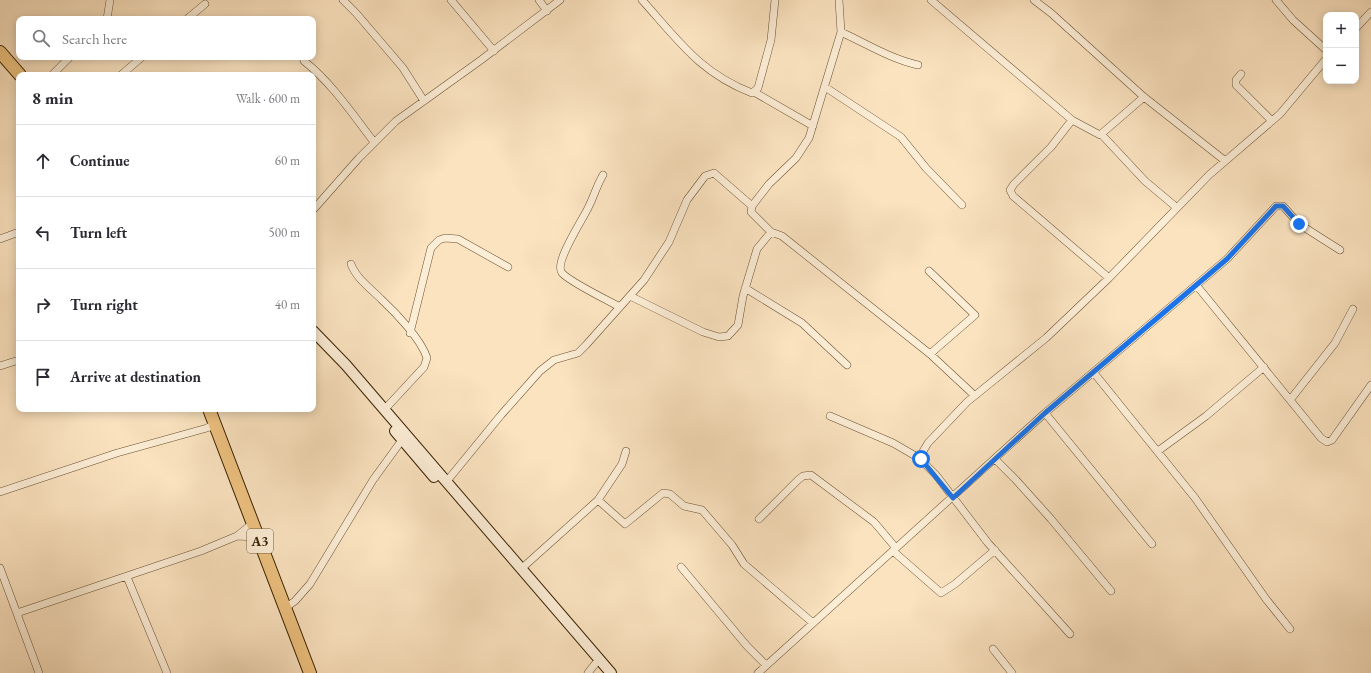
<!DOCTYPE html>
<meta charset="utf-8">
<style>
body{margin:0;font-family:"EB Garamond",serif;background:#f2f2f3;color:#2b2b33}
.controls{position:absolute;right:12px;top:12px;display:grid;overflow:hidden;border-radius:8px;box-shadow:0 2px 10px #0003}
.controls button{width:36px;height:36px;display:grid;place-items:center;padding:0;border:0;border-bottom:1px solid #e1e1e2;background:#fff;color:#2b2b33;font:20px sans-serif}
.stop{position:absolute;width:12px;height:12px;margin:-9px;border:3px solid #1a73e8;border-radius:50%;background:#fff}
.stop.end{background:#1a73e8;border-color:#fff;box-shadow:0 1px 4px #0008}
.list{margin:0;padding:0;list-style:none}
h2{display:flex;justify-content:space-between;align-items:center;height:52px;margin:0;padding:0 16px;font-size:17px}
h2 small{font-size:13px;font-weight:400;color:#7c7c81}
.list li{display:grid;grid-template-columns:26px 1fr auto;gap:12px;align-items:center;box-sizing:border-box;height:72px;padding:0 16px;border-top:1px solid #e1e1e2}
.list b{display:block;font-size:15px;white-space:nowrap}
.list em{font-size:13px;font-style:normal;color:#7c7c81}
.icon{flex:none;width:22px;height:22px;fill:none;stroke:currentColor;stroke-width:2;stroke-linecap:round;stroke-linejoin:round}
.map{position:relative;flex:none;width:1371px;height:673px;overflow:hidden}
.search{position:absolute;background:#fff;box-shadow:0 2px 10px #0003;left:16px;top:16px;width:300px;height:44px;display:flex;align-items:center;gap:10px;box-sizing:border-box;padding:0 14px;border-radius:8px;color:#7c7c81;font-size:15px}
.panel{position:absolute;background:#fff;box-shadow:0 2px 10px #0003;left:16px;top:72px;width:300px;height:340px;border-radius:8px}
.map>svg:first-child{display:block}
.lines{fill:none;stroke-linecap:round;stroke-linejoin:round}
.minor-casing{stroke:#695130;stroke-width:8}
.secondary-casing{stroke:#382000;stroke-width:12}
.trunk-casing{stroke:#382000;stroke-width:14}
.minor{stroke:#fcedd6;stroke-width:7}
.secondary{stroke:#fcedd6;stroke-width:10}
.trunk{stroke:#eec280;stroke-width:12}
.route{stroke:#1a73e8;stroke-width:5}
.labels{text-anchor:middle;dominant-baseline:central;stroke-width:3;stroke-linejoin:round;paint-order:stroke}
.shield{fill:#fcedd6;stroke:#735e40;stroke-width:1}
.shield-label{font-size:14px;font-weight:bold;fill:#382000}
</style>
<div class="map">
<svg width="1371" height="673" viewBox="0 0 1371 673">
<rect width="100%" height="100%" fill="#fbe3c0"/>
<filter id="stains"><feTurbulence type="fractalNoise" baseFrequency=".005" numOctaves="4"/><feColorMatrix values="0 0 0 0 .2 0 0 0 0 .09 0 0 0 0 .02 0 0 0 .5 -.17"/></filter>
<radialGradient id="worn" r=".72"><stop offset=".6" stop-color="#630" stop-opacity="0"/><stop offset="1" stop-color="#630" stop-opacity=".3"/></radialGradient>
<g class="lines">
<g class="minor-casing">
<path id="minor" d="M 343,0 L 356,13 L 403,68 L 424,101
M 451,0 L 494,51
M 539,0 L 547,11
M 642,0 C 678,40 700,73 752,93 L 758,88 L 771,40 L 775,0
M 839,0 L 841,32 L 809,138 L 796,158 L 769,184 L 752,206 L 751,212 L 771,232 L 782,236 L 930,354 L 974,395
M 931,0 L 1072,120
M 1034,0 L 1051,13 L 1144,97 L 1224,160
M 1276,0 L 1293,20 L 1326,50
M 107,19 L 110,0
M 187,19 L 205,4
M 1356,28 L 1371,12
M 841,32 C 867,44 891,59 918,65
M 304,61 C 332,83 353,115 374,142
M 1241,74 L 1236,80 L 1236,85 L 1272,121
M 52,75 L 70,57
M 121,75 L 142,57
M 825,87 L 901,137 L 926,168 L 962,205
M 754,92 L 813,126
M 1102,135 L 1145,181 L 1176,207
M 603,175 C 597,185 594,196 589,206 C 584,218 553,263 562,273 C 570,282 607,300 620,307
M 313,210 L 359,158 L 396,121 L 481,60 L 560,0
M 0,239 L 19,232
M 351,264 C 356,278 370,288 381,299 C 396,313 421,339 427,358 L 424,367 L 385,409
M 929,271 L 975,315 L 930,354
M 1109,278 L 1013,196 L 1010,190 L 1014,184 L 1051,147 L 1072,120 L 1100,135 L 1144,97
M 1197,286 L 1321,438 L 1327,442 L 1332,440 L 1371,385
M 745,288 L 802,323 L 847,365
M 630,296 L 703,332 L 719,337 L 728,336 L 738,325 L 743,296 L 757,249 L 771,232
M 410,333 L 431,248 L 439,240 L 445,238 L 458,239 L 508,267
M 0,366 L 19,360
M 1094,373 L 1195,498 L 1266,599 L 1290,629
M 1290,400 L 1335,343 L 1353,309
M 1045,413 L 1152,544
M 830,416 L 893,443 L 919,458
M 1158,451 L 1206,416 L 1264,367
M 995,459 L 1016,480 L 1051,519 L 1111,591
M 447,481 L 501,415 L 540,371 L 554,360 L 578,353 L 586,345 L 644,280 L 669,242 L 687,200 L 705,176 L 714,173 L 752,206
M 0,492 L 117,453 L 207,428 L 215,424
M 598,500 L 625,524 L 663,493 L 670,494 L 684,506 L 702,510 L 732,545 L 744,564 L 813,623
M 759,519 L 798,480 L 803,476 L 811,475 L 874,522 L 896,548
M 237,536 L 258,537
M 893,551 L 941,593 L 955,584 L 995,550
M 681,567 L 747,646 L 766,665
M 0,568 L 39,673
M 521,569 L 598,500 L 622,464 L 626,451
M 127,577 L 167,673
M 285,608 L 295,601 L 310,584 L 373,480 L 402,440
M 17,613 L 201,551 L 237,536 L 253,523
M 1070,634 L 988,543 L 936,475 L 919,458 L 928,443 L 967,402 L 1046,338 L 1109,278 L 1209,175 L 1280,114 L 1326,59
M 993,649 L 1012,673
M 588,673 L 595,664
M 758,673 L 1045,413 L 1227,259 L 1276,206 L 1283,206 L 1299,224 L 1340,250"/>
</g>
<g class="secondary-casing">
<path id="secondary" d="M 313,331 L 346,365 L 611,673
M 395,431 L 434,477"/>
</g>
<g class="trunk-casing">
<path id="trunk" d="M 0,52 L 20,75
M 209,409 L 310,673"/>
</g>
<use href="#minor" class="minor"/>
<use href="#secondary" class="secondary"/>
<use href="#trunk" class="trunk"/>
</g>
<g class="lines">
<path class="route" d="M 921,459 L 953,498 L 1045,413 L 1227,259 L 1276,206 L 1283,206 L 1299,224"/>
</g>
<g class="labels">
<rect class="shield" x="247" y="529" width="26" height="24" rx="3"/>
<g class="shield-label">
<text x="260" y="541">A3</text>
</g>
</g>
<rect width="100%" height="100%" filter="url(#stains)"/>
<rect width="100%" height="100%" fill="url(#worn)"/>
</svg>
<div class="controls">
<button>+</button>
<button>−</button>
</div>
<div class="stop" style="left:921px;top:459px"></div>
<div class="stop end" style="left:1299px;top:224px"></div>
<div class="search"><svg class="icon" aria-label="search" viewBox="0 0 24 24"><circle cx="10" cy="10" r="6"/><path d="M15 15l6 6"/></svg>Search here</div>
<section class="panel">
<h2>8 min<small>Walk · 600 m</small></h2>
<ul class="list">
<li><svg class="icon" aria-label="ahead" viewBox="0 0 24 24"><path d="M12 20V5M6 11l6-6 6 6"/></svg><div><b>Continue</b></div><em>60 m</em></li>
<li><svg class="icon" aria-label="left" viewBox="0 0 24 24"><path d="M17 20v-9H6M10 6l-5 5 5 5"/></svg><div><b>Turn left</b></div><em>500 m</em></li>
<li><svg class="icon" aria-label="right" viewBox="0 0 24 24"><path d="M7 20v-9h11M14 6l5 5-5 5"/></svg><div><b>Turn right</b></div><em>40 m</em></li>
<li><svg class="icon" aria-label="arrive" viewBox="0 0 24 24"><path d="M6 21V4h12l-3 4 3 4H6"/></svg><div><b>Arrive at destination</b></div></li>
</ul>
</section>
</div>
